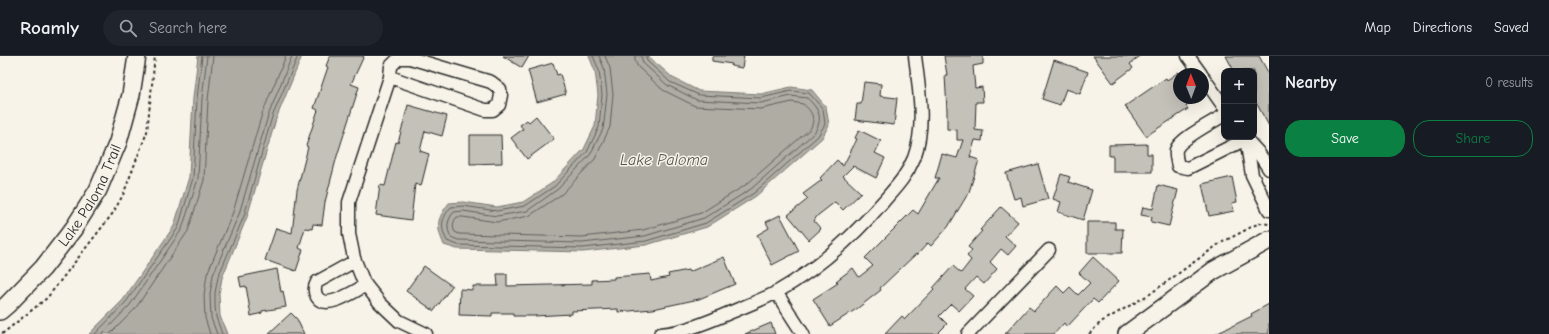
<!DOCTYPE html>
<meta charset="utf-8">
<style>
body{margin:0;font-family:"Comic Neue",sans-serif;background:#20242c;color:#f1f3f6}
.controls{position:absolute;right:12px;top:12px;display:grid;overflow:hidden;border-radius:8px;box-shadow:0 4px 16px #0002}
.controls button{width:36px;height:36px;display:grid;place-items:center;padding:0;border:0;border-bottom:1px solid #363941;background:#171b24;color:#f1f3f6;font:20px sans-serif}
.compass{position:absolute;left:1173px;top:12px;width:36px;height:36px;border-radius:50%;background:#171b24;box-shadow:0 4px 16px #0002;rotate:359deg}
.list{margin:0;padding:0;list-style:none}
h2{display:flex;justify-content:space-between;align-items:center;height:52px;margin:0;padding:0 16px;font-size:17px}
h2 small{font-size:13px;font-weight:400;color:#9ea1a6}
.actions{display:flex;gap:8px;padding:12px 16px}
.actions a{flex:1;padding:9px 0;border:1px solid #0b8043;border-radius:16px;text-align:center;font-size:14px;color:#0b8043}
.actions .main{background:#0b8043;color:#fff}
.icon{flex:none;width:22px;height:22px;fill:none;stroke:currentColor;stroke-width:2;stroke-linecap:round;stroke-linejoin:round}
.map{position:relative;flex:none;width:1269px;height:278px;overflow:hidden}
header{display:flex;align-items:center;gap:24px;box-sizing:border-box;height:56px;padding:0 20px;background:#171b24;border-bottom:1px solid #363941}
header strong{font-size:19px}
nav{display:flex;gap:22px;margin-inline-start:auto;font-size:14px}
.search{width:280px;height:36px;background:#20242c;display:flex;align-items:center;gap:10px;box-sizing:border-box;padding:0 14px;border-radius:22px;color:#9ea1a6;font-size:15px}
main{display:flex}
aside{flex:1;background:#171b24}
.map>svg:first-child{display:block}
.water{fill:#afaca4;stroke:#7a7874}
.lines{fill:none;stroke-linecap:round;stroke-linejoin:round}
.shore{stroke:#605f5b;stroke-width:1}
.building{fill:#c4c1b9;stroke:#2b2b2b}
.street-casing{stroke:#2b2b2b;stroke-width:15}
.secondary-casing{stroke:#2b2b2b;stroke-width:20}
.path{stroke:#2b2b2b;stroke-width:2;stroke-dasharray:3 3;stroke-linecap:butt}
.street{stroke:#f7f3e8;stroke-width:12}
.secondary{stroke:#f7f3e8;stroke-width:17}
.labels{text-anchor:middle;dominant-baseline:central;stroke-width:3;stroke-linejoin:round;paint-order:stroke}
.street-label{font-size:15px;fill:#2b2b2b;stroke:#f7f3e8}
.water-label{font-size:16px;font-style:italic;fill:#53524f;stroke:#f7f3e8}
</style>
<header>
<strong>Roamly</strong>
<div class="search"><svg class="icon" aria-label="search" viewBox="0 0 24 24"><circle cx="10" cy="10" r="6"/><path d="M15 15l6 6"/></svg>Search here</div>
<nav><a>Map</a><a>Directions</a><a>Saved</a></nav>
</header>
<main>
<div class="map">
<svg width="1269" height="278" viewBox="0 0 1269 278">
<rect width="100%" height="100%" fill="#f7f3e8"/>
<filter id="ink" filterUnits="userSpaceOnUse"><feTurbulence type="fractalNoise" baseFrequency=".025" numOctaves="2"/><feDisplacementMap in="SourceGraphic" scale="8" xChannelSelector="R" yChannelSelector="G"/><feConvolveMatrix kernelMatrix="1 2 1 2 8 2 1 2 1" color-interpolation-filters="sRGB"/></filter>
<g filter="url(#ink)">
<path class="water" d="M 198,0 L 302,0 L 276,63 L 247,161 L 222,222 L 219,238 L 220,260 L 227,278 L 89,278 L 123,244 L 174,170 L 189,121 L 193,42 Z
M 589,0 L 648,0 L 673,22 L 699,35 L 761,38 L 791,31 L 812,34 L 826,51 L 829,69 L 822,82 L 756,140 L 707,171 L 646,189 L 583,196 L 457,193 L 444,189 C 436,170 436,164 449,147 L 463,146 L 497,151 L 523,146 L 552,127 L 584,93 L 595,70 L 598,39 L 595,15 Z"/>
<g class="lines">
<path class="shore" d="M 593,0 L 599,14 L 602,39 L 599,71 L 587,96 L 555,130 L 525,150 L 497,155 L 463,150 L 451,151 C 441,163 440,171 447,185 L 458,189 L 583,192 L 646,185 L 706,167 L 754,137 L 818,80 L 825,68 L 823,53 L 809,37 L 791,35 L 761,42 L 699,39 L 670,26 L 647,5 L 646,0
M 599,0 L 604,12 L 607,38 L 604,66 L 603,73 L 590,99 L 558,133 L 527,155 L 497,160 L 463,155 L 454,156 C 447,164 446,172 451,181 L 458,184 L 582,187 L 645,180 L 704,162 L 751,133 L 814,77 C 824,62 819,53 807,42 L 791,40 L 761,47 L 697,44 L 667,29 L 643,7 L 641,0
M 605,0 L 610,12 L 613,38 L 610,71 L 595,103 L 562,138 L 529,160 L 497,166 L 463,161 L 457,161 C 453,165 452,171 455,176 L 459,178 L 582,181 L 643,174 L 701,157 L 747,128 L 810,73 C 816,63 812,55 803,48 L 792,46 L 761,53 L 695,50 L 663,34 L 638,11 L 635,5 L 635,0
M 95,278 L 126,246 L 178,172 L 193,122 L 197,43 L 202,0
M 102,278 L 130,249 L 182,173 L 198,123 L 202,43 L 207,0
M 110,278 L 135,253 L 188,175 L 204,124 L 208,44 L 213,0
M 210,278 L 205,262 L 204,239 L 207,218 L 233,156 L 262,58 L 286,0
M 217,278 L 211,262 L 210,238 L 213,219 L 239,158 L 268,60 L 292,0
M 222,278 L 216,261 L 215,249 L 215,237 L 218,221 L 244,160 L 272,61 L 298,0"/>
</g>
<path class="building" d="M 330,0 L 364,0 L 351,28 L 359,31 L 337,100 L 325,146 L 322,169 L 313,168 L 312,173 L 305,172 L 299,192 L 303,194 L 296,215 L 265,204 L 276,172 L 292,177 L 297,134 L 308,91 L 306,90 L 318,54 L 314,52 L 328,11 L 326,10 Z
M 503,0 L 529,0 L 522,12 Z
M 712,0 L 744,0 L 742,12 L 731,10 L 732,8 L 712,5 Z
M 944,0 L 983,0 L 983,8 L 973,10 L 975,32 L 982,31 L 983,46 L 976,46 L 975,74 L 983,75 L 982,85 L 975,84 L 970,101 L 979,104 L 969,136 L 948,171 L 931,190 L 928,187 L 917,199 L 916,198 L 880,232 L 881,234 L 858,252 L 830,270 L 813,243 L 838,227 L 836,225 L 853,212 L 859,221 L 873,210 L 865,202 L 913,154 L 918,158 L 939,122 L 935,122 L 942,98 L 957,102 L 963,84 L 957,84 L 957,74 L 947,73 L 947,55 L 945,19 L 947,19 Z
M 1093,0 L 1140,0 L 1130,8 L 1133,12 L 1113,27 Z
M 1226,0 L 1259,0 L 1269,18 L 1269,70 L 1254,43 L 1254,15 L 1234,15 Z
M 1054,4 L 1088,16 L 1080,38 L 1066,33 L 1060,49 L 1042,43 Z
M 553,7 L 557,19 L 560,18 L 566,38 L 537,46 L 528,14 Z
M 1179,16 L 1179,42 L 1199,42 L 1186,50 L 1188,53 L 1146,80 L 1125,50 L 1166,22 L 1167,24 Z
M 864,26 L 881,28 L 880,40 L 897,42 L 894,69 L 855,64 L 857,48 L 861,48 Z
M 408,49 L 447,60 L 442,80 L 425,75 L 420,95 L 429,98 L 421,130 L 415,128 L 411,164 L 376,159 L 380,129 L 385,130 L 396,86 L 398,87 Z
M 536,60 L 554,83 L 527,103 L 511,82 L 523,73 L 520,69 L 527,64 L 529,66 Z
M 859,74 L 881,85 L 875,97 L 885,102 L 876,122 L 853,110 L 843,120 L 861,137 L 843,154 L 835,146 L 817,160 L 814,165 L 821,173 L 809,184 L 788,159 L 808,143 L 803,138 L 822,124 L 820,122 L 837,104 L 843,110 L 857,83 L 855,82 Z
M 470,79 L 501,79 L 502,107 L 470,108 Z
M 1147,88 L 1147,98 L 1152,98 L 1152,116 L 1113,116 L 1113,100 L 1109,100 L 1109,89 Z
M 1038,108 L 1048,143 L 1023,150 L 1021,141 L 1014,143 L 1006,117 Z
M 1061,118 L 1070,121 L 1068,126 L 1092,134 L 1083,164 L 1058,156 L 1061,146 L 1053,143 Z
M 1232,121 L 1237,146 L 1232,147 L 1234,155 L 1209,160 L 1202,128 Z
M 1158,129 L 1178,134 L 1169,170 L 1151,166 L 1152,161 L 1141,159 L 1143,151 L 1153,153 Z
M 1001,151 L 1018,166 L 1005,180 L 1016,190 L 1008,199 L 1001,193 L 990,206 L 997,213 L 984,228 L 976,221 L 965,233 L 973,240 L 959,255 L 951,248 L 939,260 L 947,268 L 937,278 L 885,278 L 902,260 L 905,263 L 934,233 L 933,232 L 953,210 L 961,217 L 971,204 L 967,200 L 972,194 L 968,191 L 982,175 L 980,174 Z
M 780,159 L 799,195 L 772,209 L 757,179 L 769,172 L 766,166 Z
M 1087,166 L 1115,166 L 1115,173 L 1123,173 L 1122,197 L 1087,197 Z
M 724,201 L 735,228 L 699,243 L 653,253 L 618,256 L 618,253 L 572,255 L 572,258 L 534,260 L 513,260 L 513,257 L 492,257 L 492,260 L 459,259 L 460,233 L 473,234 L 473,230 L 498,230 L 497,218 L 507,218 L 507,230 L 592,228 L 592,224 L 614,223 L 614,221 L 650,218 L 651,225 L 669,221 L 668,218 L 688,214 L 689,216 Z
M 1093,201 L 1119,225 L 1098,247 L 1093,243 L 1067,271 L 1064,267 L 1054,278 L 1005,278 L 1029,251 L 1034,255 L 1057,230 L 1064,237 L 1070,231 L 1078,239 L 1090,227 L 1079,217 Z
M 424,210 L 452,230 L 434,255 L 406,235 Z
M 277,213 L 281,236 L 283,235 L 286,251 L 262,255 L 262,257 L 251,260 L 246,230 L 241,231 L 239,221 Z
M 1269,248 L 1269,278 L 1216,278 L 1252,260 L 1251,258 Z
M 291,257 L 297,263 L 304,278 L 268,278 Z
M 771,267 L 775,278 L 745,278 Z"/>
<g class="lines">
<g class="street-casing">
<path id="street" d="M 1188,0 L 1201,18
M 399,2 L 410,2 L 491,26 L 500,33 L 501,39 L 499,49 L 493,54 L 485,54 L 390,21 L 391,10 Z
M 390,21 L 349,146 L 349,178 L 354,202 L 364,227 L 380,247 L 399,265 L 426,278
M 1203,21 L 1224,51
M 1224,59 C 1213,66 1179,83 1176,94 C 1175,100 1177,105 1178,110 L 1188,112 L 1246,83
M 1245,82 L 1258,96 L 1269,113
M 1246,83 L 1252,119 L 1269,154
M 355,205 L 317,226 C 314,231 314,236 317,241 C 326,255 355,235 366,229
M 776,236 L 803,278
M 660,278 C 684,276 708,266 729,257 C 745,250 762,244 777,236 C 817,213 853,181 883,146 C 896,131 906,121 914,102 C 926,69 919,34 915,0
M 968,278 L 1049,194"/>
</g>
<g class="secondary-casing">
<g id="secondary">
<path id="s1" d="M 0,255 L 7,249 L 43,212 L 74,172 L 98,134 L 118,86 L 131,39 L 137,0"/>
<path d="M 1127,278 L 1213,215 L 1269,184"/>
</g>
</g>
<path class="path" d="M 2,278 L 47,242 L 113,157 L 123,139 L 147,76 L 155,0
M 1089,278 L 1101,266 L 1150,238 L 1219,188 L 1257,168 L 1262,167 L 1269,168"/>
<use href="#street" class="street"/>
<use href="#secondary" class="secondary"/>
</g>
</g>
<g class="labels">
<g class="street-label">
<text stroke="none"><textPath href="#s1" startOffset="148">Lake Paloma Trail</textPath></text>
</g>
<g class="water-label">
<text x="664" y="104">Lake Paloma</text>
</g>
</g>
</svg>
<div class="controls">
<button>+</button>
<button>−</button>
</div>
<svg class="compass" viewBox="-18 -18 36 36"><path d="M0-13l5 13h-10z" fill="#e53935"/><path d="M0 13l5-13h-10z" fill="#9ea1a6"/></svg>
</div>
<aside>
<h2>Nearby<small>0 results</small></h2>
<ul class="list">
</ul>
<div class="actions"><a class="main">Save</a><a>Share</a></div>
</aside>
</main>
